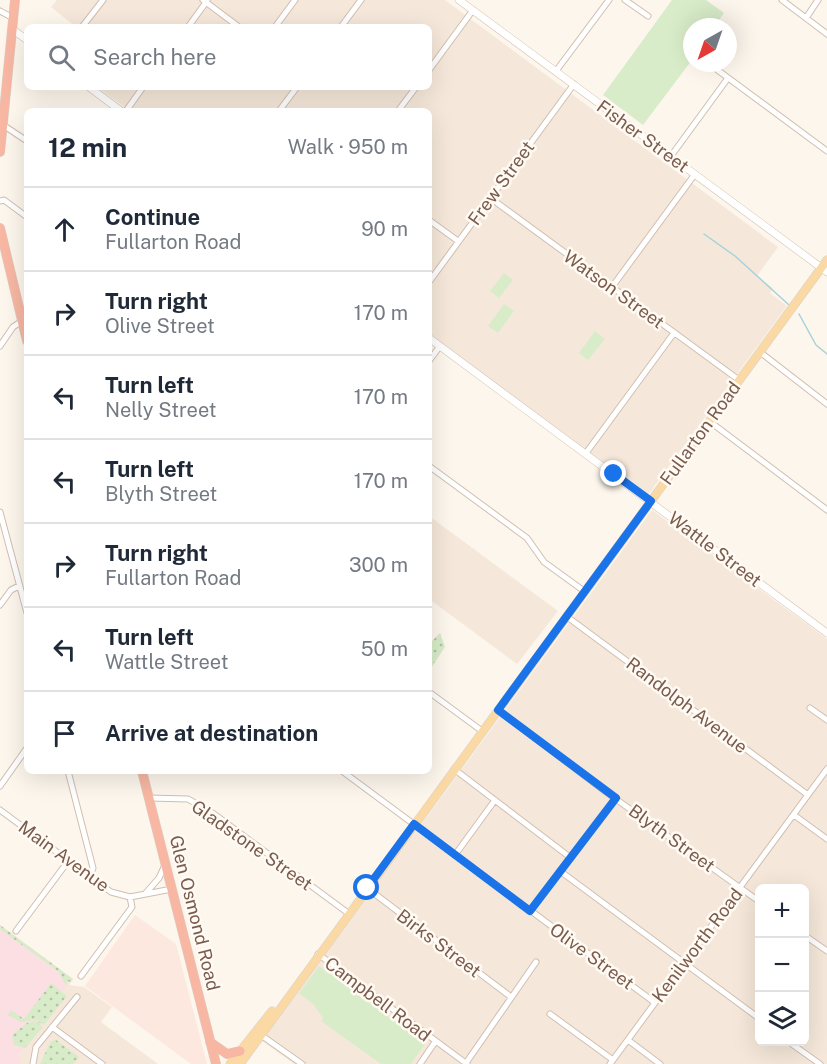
<!DOCTYPE html>
<meta charset="utf-8">
<style>
body{margin:0;font-family:"Public Sans",sans-serif;background:#f6f6f7;color:#1f2937}
.controls{position:absolute;right:18px;bottom:18px;display:grid;overflow:hidden;border-radius:9px;box-shadow:0 6px 24px #0002}
.controls button{width:54px;height:54px;display:grid;place-items:center;padding:0;border:0;border-bottom:2px solid #e0e1e3;background:#fff;color:#1f2937;font:30px sans-serif}
.compass{position:absolute;left:683px;top:18px;width:54px;height:54px;border-radius:50%;background:#fff;box-shadow:0 6px 24px #0002;rotate:220deg}
.stop{position:absolute;width:18px;height:18px;margin:-14px;border:4px solid #1a73e8;border-radius:50%;background:#fff}
.stop.end{background:#1a73e8;border-color:#fff;box-shadow:0 2px 6px #0008}
.list{margin:0;padding:0;list-style:none}
h2{display:flex;justify-content:space-between;align-items:center;height:78px;margin:0;padding:0 24px;font-size:26px}
h2 small{font-size:20px;font-weight:400;color:#747a83}
.list li{display:grid;grid-template-columns:39px 1fr auto;gap:18px;align-items:center;box-sizing:border-box;height:84px;padding:0 24px;border-top:2px solid #e0e1e3}
.list b{display:block;font-size:22px;white-space:nowrap}
.list p{margin:0;font-size:20px;white-space:nowrap;color:#747a83}
.list em{font-size:20px;font-style:normal;color:#747a83}
.icon{flex:none;width:33px;height:33px;fill:none;stroke:currentColor;stroke-width:2;stroke-linecap:round;stroke-linejoin:round}
.map{position:relative;flex:none;width:827px;height:1064px;overflow:hidden}
.search{position:absolute;background:#fff;box-shadow:0 6px 24px #0002;left:24px;top:24px;width:408px;height:66px;display:flex;align-items:center;gap:15px;box-sizing:border-box;padding:0 21px;border-radius:9px;color:#747a83;font-size:22px}
.panel{position:absolute;background:#fff;box-shadow:0 6px 24px #0002;left:24px;top:108px;width:408px;height:666px;border-radius:9px}
.map>svg:first-child{display:block}
.residential{fill:#f5e8da;fill-rule:evenodd}
.commercial{fill:#fde8e0}
.medical{fill:#fbdfe3}
.grass{fill:url(#grass-dots)}
.park{fill:#d8ecc9}
.lines{fill:none;stroke-linecap:round;stroke-linejoin:round}
.stream{stroke:#a5d3da;stroke-width:1.5}
.street-casing{stroke:#d1beb0;stroke-width:7}
.secondary-casing{stroke:#d6c0b0;stroke-width:8}
.primary-casing{stroke:#dad1cd;stroke-width:9}
.highway-casing{stroke:#dad1cd;stroke-width:10}
.street{stroke:#fff;stroke-width:5}
.secondary{stroke:#fff;stroke-width:7}
.primary{stroke:#fbd9a5;stroke-width:8}
.highway{stroke:#f7b7a3;stroke-width:9}
.route{stroke:#1a73e8;stroke-width:8}
.labels{text-anchor:middle;dominant-baseline:central;stroke-width:5;stroke-linejoin:round;paint-order:stroke}
.street-label{font-size:18px;fill:#7a5c4d;stroke:#fffaf3}
</style>
<div class="map">
<svg width="827" height="1064" viewBox="0 0 827 1064">
<defs>
<pattern id="grass-dots" width="8" height="8" patternUnits="userSpaceOnUse" patternTransform="scale(1.5)"><rect width="8" height="8" fill="#d8ecc9"/><path d="M2 2h.1M6 6h.1" fill="none" stroke="#b4c2a5" stroke-width="1.8" stroke-linecap="round"/></pattern>
</defs>
<rect width="100%" height="100%" fill="#fdf6ec"/>
<path class="residential" d="M 57,0 L 445,0 L 778,247 L 757,276 L 773,288 L 770,293 L 787,306 L 648,495 L 429,333 L 429,111 L 130,111 L 97,87 L 429,87 L 429,27 L 76,27 L 51,7 Z
M 652,510 L 827,639 L 827,1064 L 294,1064 L 262,1041 ZM 760,888 L 804,888 L 804,1042 L 760,1042 Z
M 429,516 L 558,611 L 517,664 L 429,599 Z
M 0,925 L 73,979 L 69,985 L 84,987 L 112,1007 L 101,1022 L 158,1064 L 0,1064 Z"/>
<path class="commercial" d="M 135,915 L 176,944 L 207,1064 L 191,1064 L 85,986 Z"/>
<path class="medical" d="M 0,926 L 70,978 L 61,997 L 19,1054 L 20,1064 L 0,1064 Z"/>
<path class="grass" d="M 440,633 L 445,647 L 429,671 L 429,644 Z
M 0,925 L 73,979 L 70,982 L 68,981 L 65,984 L 59,972 L 0,929 Z
M 51,983 L 67,996 L 44,1025 L 35,1020 L 21,1022 L 8,1015 L 11,1010 L 24,1019 Z
M 35,1021 L 43,1027 L 25,1048 L 14,1045 L 12,1035 L 27,1023 Z
M 56,1040 L 79,1057 L 73,1064 L 40,1064 L 51,1041 Z"/>
<path class="park" d="M 672,0 L 706,0 L 724,13 L 714,27 L 692,27 L 692,60 L 643,125 L 603,95 Z
M 504,273 L 513,280 L 499,298 L 490,291 Z
M 504,304 L 514,311 L 498,333 L 488,326 Z
M 595,331 L 605,339 L 588,360 L 579,353 Z
M 319,966 L 425,1044 L 411,1064 L 381,1064 L 321,1021 L 323,1018 L 313,1004 L 299,993 Z"/>
<g class="lines">
<path class="stream" d="M 704,234 L 735,256 L 789,305
M 799,314 L 816,345 L 827,354"/>
<g class="street-casing">
<path id="street" d="M 203,0 L 239,27
M 625,0 L 648,16
M 782,0 L 827,34
M 0,11 L 13,18
M 806,18 L 818,0
M 82,27 L 103,0
M 188,27 L 207,1
M 275,27 L 295,0
M 341,27 L 361,0
M 689,48 L 692,51
M 708,63 L 827,151
M 429,70 L 473,10
M 556,71 L 609,0
M 126,111 L 143,87
M 279,111 L 297,87
M 398,111 L 416,87
M 3,125 L 27,141
M 671,156 L 728,78
M 489,197 L 739,380
M 0,201 L 4,200 L 27,217
M 429,220 L 458,241
M 429,282 L 574,84
M 612,287 L 695,174
M 0,346 L 13,327 L 22,321
M 760,352 L 827,404
M 429,361 L 440,346
M 709,421 L 827,510
M 586,453 L 674,333
M 429,466 L 527,538 L 544,562 L 584,591
M 0,512 L 27,613
M 0,605 L 11,590 L 19,586
M 566,616 L 808,795
M 429,692 L 482,731
M 810,708 L 827,720
M 498,710 L 606,792 L 760,902
M 454,769 L 571,858
M 68,771 L 93,868 L 90,876
M 342,771 L 654,1002
M 0,786 L 27,748
M 149,798 L 188,799 L 214,814 L 348,913
M 0,810 L 111,892 L 130,897 L 132,907 L 81,976
M 794,815 L 827,839
M 455,855 L 495,800
M 560,871 L 760,1019
M 367,888 L 511,997
M 145,894 L 159,878 L 165,865
M 130,897 L 172,889
M 530,911 L 616,798
M 16,931 L 69,860
M 804,935 L 827,951
M 318,954 L 467,1064
M 550,1014 L 613,1060
M 52,1027 L 102,1064
M 261,1035 L 302,1064
M 628,1040 L 660,1064
M 789,1042 L 820,1064
M 466,1063 L 536,962
M 33,1064 L 36,1047 L 77,997
M 420,1064 L 435,1042
M 610,1064 L 827,769"/>
</g>
<g class="secondary-casing">
<path id="secondary" d="M 459,0 L 827,272
M 12,29 L 27,40
M 89,87 L 121,111
M 429,338 L 827,633"/>
</g>
<g class="primary-casing">
<path id="primary" d="M 230,1064 L 272,1011
M 240,1064 L 827,260"/>
</g>
<g class="highway-casing">
<path id="highway" d="M 0,152 L 15,0
M 0,228 L 27,341
M 142,771 L 216,1064
M 210,1042 L 227,1054 L 240,1051"/>
</g>
<use href="#street" class="street"/>
<use href="#secondary" class="secondary"/>
<use href="#primary" class="primary"/>
<use href="#highway" class="highway"/>
</g>
<g class="lines">
<path class="route" d="M 367,888 L 414,824 L 530,911 L 616,798 L 498,710 L 651,501 L 614,474"/>
</g>
<g class="labels">
<g class="street-label">
<text transform="translate(643 136) rotate(36)">Fisher Street</text>
<text transform="translate(501 183) rotate(-54)">Frew Street</text>
<text transform="translate(614 289) rotate(36)">Watson Street</text>
<text transform="translate(700 433) rotate(-54)">Fullarton Road</text>
<text transform="translate(715 549) rotate(37)">Wattle Street</text>
<text transform="translate(687 705) rotate(37)">Randolph Avenue</text>
<text transform="translate(672 838) rotate(36)">Blyth Street</text>
<text transform="translate(252 845) rotate(35)">Gladstone Street</text>
<text transform="translate(64 856) rotate(36)">Main Avenue</text>
<text transform="translate(195 913) rotate(76)">Glen Osmond Road</text>
<text transform="translate(439 943) rotate(37)">Birks Street</text>
<text transform="translate(697 945) rotate(-53)">Kenilworth Road</text>
<text transform="translate(592 956) rotate(36)">Olive Street</text>
<text transform="translate(378 999) rotate(37)">Campbell Road</text>
</g>
</g>
</svg>
<div class="controls">
<button>+</button>
<button>−</button>
<button><svg class="icon" aria-label="layers" viewBox="0 0 24 24"><path d="M12 4l9 5-9 5-9-5zM3 14l9 5 9-5"/></svg></button>
</div>
<svg class="compass" viewBox="-18 -18 36 36"><path d="M0-13l5 13h-10z" fill="#e53935"/><path d="M0 13l5-13h-10z" fill="#747a83"/></svg>
<div class="stop" style="left:367px;top:888px"></div>
<div class="stop end" style="left:614px;top:474px"></div>
<div class="search"><svg class="icon" aria-label="search" viewBox="0 0 24 24"><circle cx="10" cy="10" r="6"/><path d="M15 15l6 6"/></svg>Search here</div>
<section class="panel">
<h2>12 min<small>Walk · 950 m</small></h2>
<ul class="list">
<li><svg class="icon" aria-label="ahead" viewBox="0 0 24 24"><path d="M12 20V5M6 11l6-6 6 6"/></svg><div><b>Continue</b><p>Fullarton Road</p></div><em>90 m</em></li>
<li><svg class="icon" aria-label="right" viewBox="0 0 24 24"><path d="M7 20v-9h11M14 6l5 5-5 5"/></svg><div><b>Turn right</b><p>Olive Street</p></div><em>170 m</em></li>
<li><svg class="icon" aria-label="left" viewBox="0 0 24 24"><path d="M17 20v-9H6M10 6l-5 5 5 5"/></svg><div><b>Turn left</b><p>Nelly Street</p></div><em>170 m</em></li>
<li><svg class="icon" aria-label="left" viewBox="0 0 24 24"><path d="M17 20v-9H6M10 6l-5 5 5 5"/></svg><div><b>Turn left</b><p>Blyth Street</p></div><em>170 m</em></li>
<li><svg class="icon" aria-label="right" viewBox="0 0 24 24"><path d="M7 20v-9h11M14 6l5 5-5 5"/></svg><div><b>Turn right</b><p>Fullarton Road</p></div><em>300 m</em></li>
<li><svg class="icon" aria-label="left" viewBox="0 0 24 24"><path d="M17 20v-9H6M10 6l-5 5 5 5"/></svg><div><b>Turn left</b><p>Wattle Street</p></div><em>50 m</em></li>
<li><svg class="icon" aria-label="arrive" viewBox="0 0 24 24"><path d="M6 21V4h12l-3 4 3 4H6"/></svg><div><b>Arrive at destination</b></div></li>
</ul>
</section>
</div>
